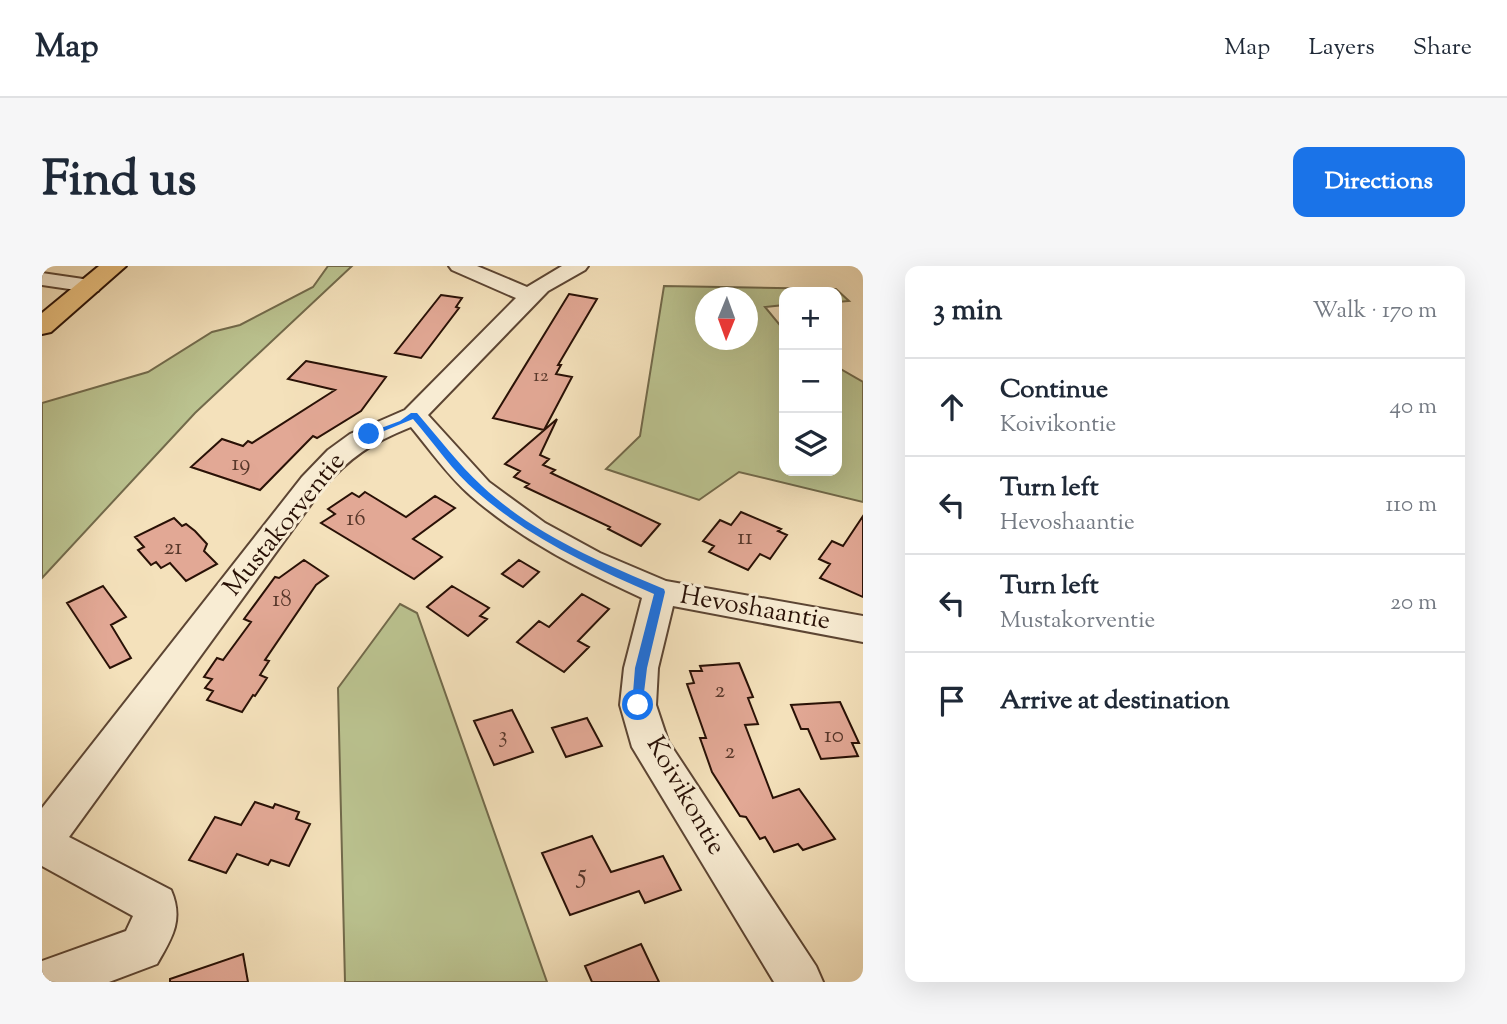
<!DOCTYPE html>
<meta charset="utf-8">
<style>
body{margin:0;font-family:"Sorts Mill Goudy",serif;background:#f6f6f7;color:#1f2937}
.controls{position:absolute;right:21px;top:21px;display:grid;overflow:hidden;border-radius:14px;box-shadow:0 7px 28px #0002}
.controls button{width:63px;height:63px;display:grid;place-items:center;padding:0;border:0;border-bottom:2px solid #e0e1e3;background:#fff;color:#1f2937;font:35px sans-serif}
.compass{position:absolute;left:653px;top:21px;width:63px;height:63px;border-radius:50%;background:#fff;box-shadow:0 7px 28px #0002;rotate:181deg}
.stop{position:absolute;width:21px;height:21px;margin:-16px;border:5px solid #1a73e8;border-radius:50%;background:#fff}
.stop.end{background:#1a73e8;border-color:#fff;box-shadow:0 2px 7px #0008}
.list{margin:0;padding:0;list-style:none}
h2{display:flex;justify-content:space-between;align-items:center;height:91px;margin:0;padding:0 28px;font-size:30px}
h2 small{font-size:23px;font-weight:400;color:#747a83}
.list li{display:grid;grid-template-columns:46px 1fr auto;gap:21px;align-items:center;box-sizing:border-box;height:98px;padding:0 28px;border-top:2px solid #e0e1e3}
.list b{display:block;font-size:26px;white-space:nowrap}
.list p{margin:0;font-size:23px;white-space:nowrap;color:#747a83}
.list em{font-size:23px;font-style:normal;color:#747a83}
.icon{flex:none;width:38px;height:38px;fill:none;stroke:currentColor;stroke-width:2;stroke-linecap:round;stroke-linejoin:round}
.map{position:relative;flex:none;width:821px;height:716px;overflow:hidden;border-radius:14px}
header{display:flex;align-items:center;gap:42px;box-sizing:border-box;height:98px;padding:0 35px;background:#fff;border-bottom:2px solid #e0e1e3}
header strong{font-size:33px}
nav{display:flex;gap:38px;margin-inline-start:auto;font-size:24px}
.intro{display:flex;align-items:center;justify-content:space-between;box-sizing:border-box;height:168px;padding:0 42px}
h1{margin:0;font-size:49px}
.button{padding:18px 32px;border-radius:14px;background:#1a73e8;color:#fff;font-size:24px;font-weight:700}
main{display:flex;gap:42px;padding:0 42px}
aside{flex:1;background:#fff;border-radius:14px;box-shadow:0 7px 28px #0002}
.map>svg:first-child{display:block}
.green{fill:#bbc390;stroke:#726a4b;stroke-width:2;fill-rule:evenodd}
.building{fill:#e2a895;stroke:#291106;stroke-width:2}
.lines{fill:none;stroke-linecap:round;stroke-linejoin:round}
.minor-casing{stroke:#5c4533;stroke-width:4}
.major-casing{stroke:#291106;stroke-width:4}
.minor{fill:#f8ecd3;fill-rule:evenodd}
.major{fill:#eac07e;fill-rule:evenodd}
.route{fill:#1a73e8}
.labels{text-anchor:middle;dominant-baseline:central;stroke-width:6;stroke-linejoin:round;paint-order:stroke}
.far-number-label{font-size:19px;fill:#57372a}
.number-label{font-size:23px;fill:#57372a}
.street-label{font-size:26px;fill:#291106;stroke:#f8ecd3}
.near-number-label{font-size:28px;fill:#57372a}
</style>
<header>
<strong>Map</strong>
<nav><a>Map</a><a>Layers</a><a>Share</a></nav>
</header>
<div class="intro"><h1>Find us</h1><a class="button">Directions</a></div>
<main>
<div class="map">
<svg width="821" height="716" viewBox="0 0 821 716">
<rect width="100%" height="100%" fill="#f4e1bb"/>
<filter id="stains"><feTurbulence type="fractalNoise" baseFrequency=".00286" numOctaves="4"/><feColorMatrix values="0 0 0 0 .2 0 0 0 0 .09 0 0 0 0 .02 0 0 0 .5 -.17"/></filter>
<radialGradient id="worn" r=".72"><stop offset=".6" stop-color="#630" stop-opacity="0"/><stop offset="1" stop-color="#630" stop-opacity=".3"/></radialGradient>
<path class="green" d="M 286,0 L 310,0 L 153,147 L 0,312 L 0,137 L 106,106 L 170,66 L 198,59 L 271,21 Z
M 622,20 L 794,23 L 807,35 L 795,36 L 795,26 L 742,26 L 742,39 L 723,41 L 742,64 L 742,205 L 795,205 L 795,101 L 821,116 L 821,236 L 697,206 L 657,234 L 564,203 L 598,170 ZM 664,32 L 706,32 L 706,74 L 664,74 Z
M 358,338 L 375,347 L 505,716 L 303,716 L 296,422 Z"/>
<path class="building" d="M 527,28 L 555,33 L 516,99 L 519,99 L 514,108 L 530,111 L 502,164 L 451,152 Z
M 399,29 L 420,32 L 414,41 L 417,42 L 379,92 L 353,87 Z
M 264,95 L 344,111 L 319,145 L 275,172 L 271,170 L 218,224 L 149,201 L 180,173 L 201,180 L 206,175 L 210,177 L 293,124 L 246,113 Z
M 515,153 L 498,189 L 507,193 L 501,199 L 513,204 L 509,207 L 618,258 L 599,280 L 566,263 L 568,261 L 483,221 L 487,218 L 472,211 L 478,205 L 463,198 Z
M 323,226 L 364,251 L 393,230 L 413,242 L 371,273 L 400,291 L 372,313 L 279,257 L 293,248 L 286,243 L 310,227 L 317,231 Z
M 699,246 L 739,263 L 736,265 L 745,269 L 728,293 L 718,288 L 706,304 L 667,286 L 672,280 L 661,275 L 678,254 L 689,259 Z
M 821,250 L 821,331 L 778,312 L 788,298 L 777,293 L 790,275 L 801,280 Z
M 132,252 L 140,260 L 144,258 L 153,265 L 165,278 L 162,285 L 175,298 L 144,315 L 128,297 L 119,302 L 114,296 L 109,299 L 96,284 L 102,281 L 93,271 Z
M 262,294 L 286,310 L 274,319 L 223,394 L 227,395 L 218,409 L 225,412 L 213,430 L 211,429 L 200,446 L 165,434 L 171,425 L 163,422 L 170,413 L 162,411 L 175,392 L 181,394 L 209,356 L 202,353 L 233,311 L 237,312 Z
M 477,294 L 497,306 L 481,321 L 460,308 Z
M 61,320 L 84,351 L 69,359 L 89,392 L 68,402 L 25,337 Z
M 410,320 L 447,342 L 438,350 L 445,353 L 426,370 L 385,341 Z
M 540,328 L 567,343 L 536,375 L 547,381 L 522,406 L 475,376 L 497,355 L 507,361 Z
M 697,397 L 711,431 L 706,432 L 716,458 L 703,459 L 731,532 L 757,523 L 793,573 L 761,584 L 756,578 L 732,586 L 723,571 L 718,573 L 704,551 L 698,550 L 670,506 L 658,472 L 664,472 L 645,418 L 652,417 L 648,405 L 660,405 L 658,400 Z
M 798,436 L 817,477 L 810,477 L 816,490 L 779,493 L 766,463 L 759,463 L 749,439 Z
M 470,444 L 491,486 L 452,499 L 432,455 Z
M 545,452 L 560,480 L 524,491 L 510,462 Z
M 213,536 L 231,542 L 233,538 L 257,546 L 254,553 L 268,558 L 247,600 L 229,594 L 226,599 L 195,588 L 184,607 L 147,594 L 173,551 L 199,559 Z
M 550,570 L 569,606 L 621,590 L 639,624 L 603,637 L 597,625 L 528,649 L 500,587 Z
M 599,678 L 617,716 L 550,716 L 543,700 Z
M 201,688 L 206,716 L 128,716 L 128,713 Z"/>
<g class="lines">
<g class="minor-casing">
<path id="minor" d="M 407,0 L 435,0 L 485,21 L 520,0 L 546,0 L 543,4 L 506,25 L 386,149 L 447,216 L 503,257 L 558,287 L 624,315 L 821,350 L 821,376 L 631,340 L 616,402 L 614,439 L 626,475 L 774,700 L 781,716 L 732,716 L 590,481 L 578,439 L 582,402 L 600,332 C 539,304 481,275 429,230 C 407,211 388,184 369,161 C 329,177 308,191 280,223 L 27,571 L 129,624 C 142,654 130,672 115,698 L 67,716 L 0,716 L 0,695 L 84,665 L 91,650 L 0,600 L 0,542 L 260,211 L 286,184 L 308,168 L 363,144 L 474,32 L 410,4 Z
M 0,7 L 48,14 L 56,15 L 59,20 L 56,25 L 48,26 L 0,19 Z"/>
</g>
<g class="major-casing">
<path id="major" d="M 57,0 L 84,0 L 9,66 L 0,68 L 0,47 Z"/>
</g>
<use href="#minor" class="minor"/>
<use href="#major" class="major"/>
</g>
<path class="route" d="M 369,147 L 375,147 C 396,171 416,198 440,220 C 491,268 558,296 622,323 L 623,326 L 605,402 L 600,443 L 592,443 L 590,439 L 593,402 L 612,328 C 548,300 488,272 435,226 C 411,206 392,177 371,153 L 330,170 L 323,168 L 358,155 Z"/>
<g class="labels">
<g class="far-number-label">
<text x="499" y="110">12</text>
</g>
<g class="number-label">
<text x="199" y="198">19</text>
<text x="314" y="253">16</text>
<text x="703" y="272">11</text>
<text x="131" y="282">21</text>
<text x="240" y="334">18</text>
<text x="678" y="425">2</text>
<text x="461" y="470">3</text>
<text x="792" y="470">10</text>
<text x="688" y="486">2</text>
</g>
<g class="street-label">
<text transform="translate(243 259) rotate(-51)">Mustakorventie</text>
<text transform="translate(713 343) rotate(10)">Hevoshaantie</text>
<text transform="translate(643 530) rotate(60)">Koivikontie</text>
</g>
<g class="near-number-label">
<text x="540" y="609">5</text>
</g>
</g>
<rect width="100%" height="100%" filter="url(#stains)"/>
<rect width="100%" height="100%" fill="url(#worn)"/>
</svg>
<div class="controls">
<button>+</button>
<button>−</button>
<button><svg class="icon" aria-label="layers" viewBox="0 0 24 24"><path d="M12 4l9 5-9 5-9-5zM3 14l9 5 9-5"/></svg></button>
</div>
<svg class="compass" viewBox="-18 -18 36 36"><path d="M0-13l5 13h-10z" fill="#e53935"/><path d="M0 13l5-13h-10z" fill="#747a83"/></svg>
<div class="stop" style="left:596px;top:439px"></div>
<div class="stop end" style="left:327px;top:168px"></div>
</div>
<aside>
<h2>3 min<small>Walk · 170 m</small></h2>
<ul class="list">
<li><svg class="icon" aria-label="ahead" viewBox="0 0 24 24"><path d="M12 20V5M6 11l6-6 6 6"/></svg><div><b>Continue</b><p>Koivikontie</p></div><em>40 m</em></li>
<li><svg class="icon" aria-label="left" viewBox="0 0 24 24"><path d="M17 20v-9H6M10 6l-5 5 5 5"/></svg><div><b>Turn left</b><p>Hevoshaantie</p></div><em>110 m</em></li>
<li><svg class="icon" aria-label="left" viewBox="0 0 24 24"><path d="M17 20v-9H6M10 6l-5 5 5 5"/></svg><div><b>Turn left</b><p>Mustakorventie</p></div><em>20 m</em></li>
<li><svg class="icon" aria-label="arrive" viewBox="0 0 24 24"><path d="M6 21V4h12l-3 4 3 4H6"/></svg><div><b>Arrive at destination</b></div></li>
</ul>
</aside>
</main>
